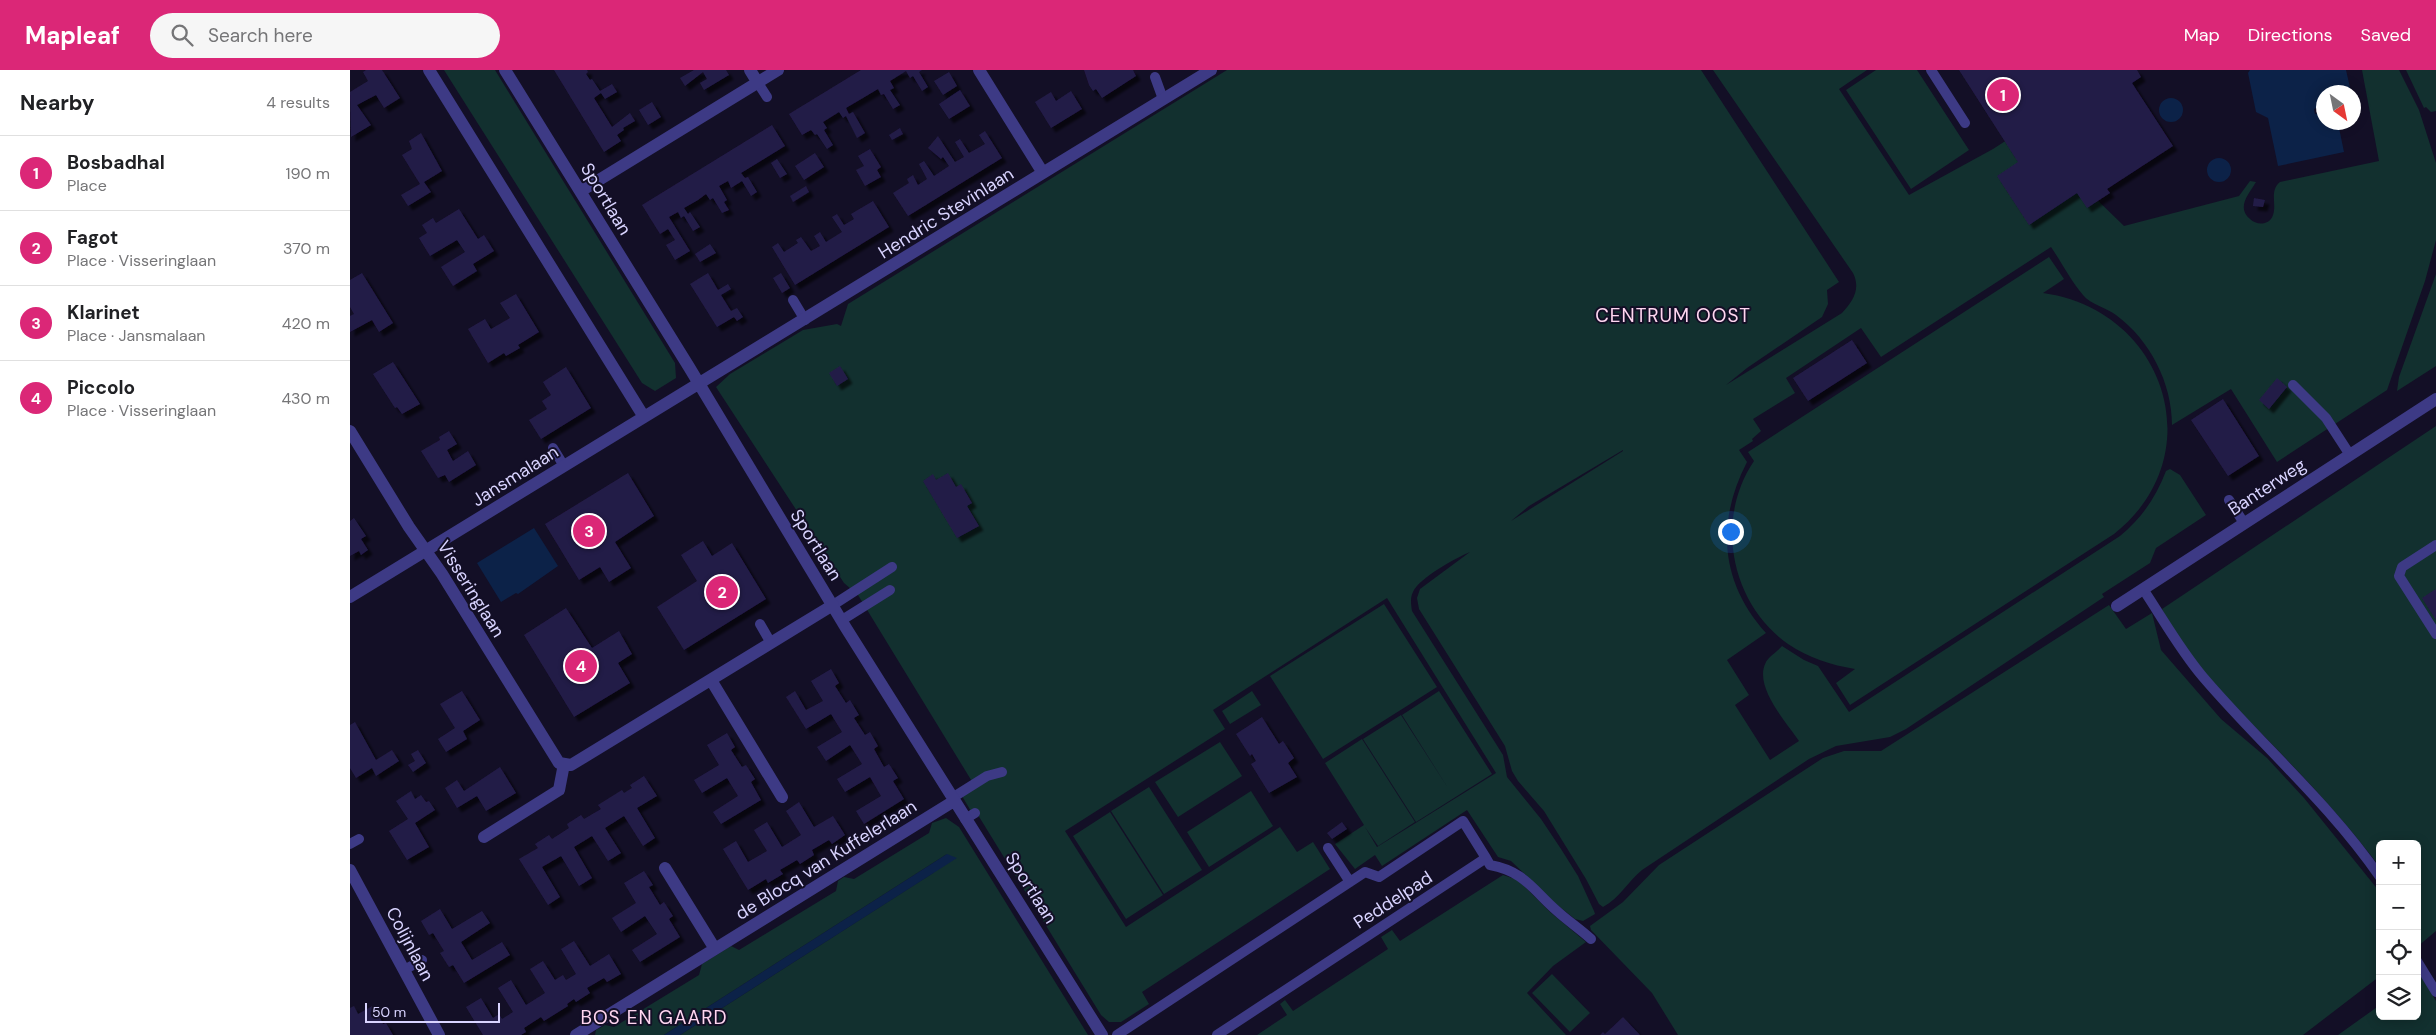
<!DOCTYPE html>
<meta charset="utf-8">
<style>
body{margin:0;font-family:"DM Sans",sans-serif;background:#f6f6f6;color:#202124}
.controls{position:absolute;right:15px;bottom:15px;display:grid;overflow:hidden;border-radius:8px;box-shadow:0 2px 12px #0003}
.controls button{width:45px;height:45px;display:grid;place-items:center;padding:0;border:0;border-bottom:1px solid #e0e0e0;background:#fff;color:#202124;font:25px sans-serif}
.compass{position:absolute;left:1966px;top:15px;width:45px;height:45px;border-radius:50%;background:#fff;box-shadow:0 2px 12px #0003;rotate:147deg}
.scale{position:absolute;left:15px;bottom:12px;width:135px;box-sizing:border-box;padding-left:5px;border:2px solid #d9d4ff;border-top:0;font-size:14px;line-height:18px;white-space:nowrap;color:#d9d4ff;-webkit-text-stroke:4px #130f26;paint-order:stroke}
.you{position:absolute;left:1380px;top:461px;width:18px;height:18px;margin:-12px;border:4px solid #fff;border-radius:50%;background:#1a73e8;box-shadow:0 0 0 8px #1a73e833}
.badge{display:grid;place-items:center;width:32px;height:32px;border-radius:50%;background:#db2777;color:#fff;font-size:16px;font-weight:700}
.pin{position:absolute;translate:-50% -50%;border:2px solid #fff;box-shadow:0 1px 5px #0006}
.list{margin:0;padding:0;list-style:none}
h2{display:flex;justify-content:space-between;align-items:center;height:65px;margin:0;padding:0 20px;font-size:21px}
h2 small{font-size:16px;font-weight:400;color:#757577}
.list li{display:grid;grid-template-columns:32px 1fr auto;gap:15px;align-items:center;box-sizing:border-box;height:75px;padding:0 20px;border-top:1px solid #e0e0e0}
.list b{display:block;font-size:19px;white-space:nowrap}
.list p{margin:0;font-size:16px;white-space:nowrap;color:#757577}
.list em{font-size:16px;font-style:normal;color:#757577}
.icon{flex:none;width:28px;height:28px;fill:none;stroke:currentColor;stroke-width:2;stroke-linecap:round;stroke-linejoin:round}
.map{position:relative;flex:none;width:2086px;height:965px;overflow:hidden}
header{display:flex;align-items:center;gap:30px;box-sizing:border-box;height:70px;padding:0 25px;background:#db2777;color:#fff}
header strong{font-size:24px}
nav{display:flex;gap:28px;margin-inline-start:auto;font-size:18px}
.search{width:350px;height:45px;background:#f6f6f6;display:flex;align-items:center;gap:12px;box-sizing:border-box;padding:0 18px;border-radius:28px;color:#757577;font-size:19px}
main{display:flex}
aside{flex:1;background:#fff}
.map>svg:first-child{display:block}
.green{fill:#12302f;fill-rule:evenodd}
.water{fill:#0c2248}
.building{fill:#241b47;filter:url(#shadow)}
.lines{fill:none;stroke-linecap:round;stroke-linejoin:round}
.service{stroke:#3d3a85;stroke-width:10}
.minor{stroke:#3d3a85;stroke-width:12}
.labels{text-anchor:middle;dominant-baseline:central;stroke-width:4;stroke-linejoin:round;paint-order:stroke}
.street-label{font-size:18px;fill:#d9d4ff;stroke:#130f26}
.neighbourhood-label{font-size:19px;letter-spacing:1px;fill:#ffd6f0;stroke:#130f26}
</style>
<header>
<strong>Mapleaf</strong>
<div class="search"><svg class="icon" aria-label="search" viewBox="0 0 24 24"><circle cx="10" cy="10" r="6"/><path d="M15 15l6 6"/></svg>Search here</div>
<nav><a>Map</a><a>Directions</a><a>Saved</a></nav>
</header>
<main>
<aside>
<h2>Nearby<small>4 results</small></h2>
<ul class="list">
<li><span class="badge">1</span><div><b>Bosbadhal</b><p>Place</p></div><em>190 m</em></li>
<li><span class="badge">2</span><div><b>Fagot</b><p>Place · Visseringlaan</p></div><em>370 m</em></li>
<li><span class="badge">3</span><div><b>Klarinet</b><p>Place · Jansmalaan</p></div><em>420 m</em></li>
<li><span class="badge">4</span><div><b>Piccolo</b><p>Place · Visseringlaan</p></div><em>430 m</em></li>
</ul>
</aside>
<div class="map">
<svg width="2086" height="965" viewBox="0 0 2086 965">
<defs>
<filter id="shadow"><feDropShadow dx="4.5" dy="4.5" stdDeviation="1" flood-color="#0009"/></filter>
</defs>
<rect width="100%" height="100%" fill="#130f26"/>
<path class="green" d="M 94,0 L 145,0 L 325,293 L 326,308 L 305,321 L 292,313 Z
M 877,0 L 1351,0 L 1489,212 L 1477,220 L 1478,234 L 1472,247 L 1397,298 L 1376,315 L 1492,243 C 1503,231 1511,219 1503,203 L 1363,0 L 1517,0 L 1489,19 L 1559,125 L 1643,79 L 1719,30 L 1739,122 L 1774,156 L 1889,126 L 1900,111 L 1906,112 C 1899,124 1886,137 1900,149 C 1907,156 1920,155 1923,145 C 1927,134 1919,121 1930,112 L 2029,91 L 2012,0 L 2049,0 L 2069,40 L 2086,93 L 2086,170 L 2075,211 L 2037,320 L 1927,392 L 1881,319 L 1822,355 C 1822,313 1800,270 1766,245 C 1757,238 1740,234 1733,225 C 1721,211 1712,193 1701,177 L 1531,287 L 1511,258 L 1436,308 L 1445,323 L 1403,349 L 1411,361 L 1402,369 L 1403,371 L 1389,380 L 1397,392 C 1366,452 1370,512 1416,563 L 1377,590 L 1399,625 L 1385,635 L 1420,690 L 1449,671 C 1436,652 1403,616 1416,592 C 1419,586 1427,582 1432,576 L 1454,590 L 1468,596 L 1499,642 L 1770,466 C 1792,448 1806,427 1816,401 L 1820,399 L 1830,405 L 1856,445 L 1806,478 L 1800,493 L 1752,524 L 1754,527 L 1556,659 L 1540,667 L 1486,676 L 1459,689 L 1292,800 C 1278,811 1270,828 1253,837 L 1249,834 L 1236,809 L 1194,741 L 1168,711 L 1162,701 L 1155,676 L 1069,539 L 1067,528 L 1070,519 L 1120,482 C 1106,488 1069,508 1063,522 C 1060,528 1061,534 1062,541 L 1153,685 L 1157,707 L 1191,749 L 1211,779 L 1228,806 L 1244,841 L 1245,844 L 1233,851 L 1225,849 L 1206,834 L 1161,791 L 1148,787 L 1117,740 L 1032,796 L 1025,785 L 1005,799 L 985,774 L 1014,755 L 975,693 L 1012,669 L 1065,752 L 1028,776 L 1015,757 L 1027,777 L 1146,703 L 1037,528 L 863,640 L 875,659 L 715,761 L 776,857 L 930,757 L 947,782 L 963,772 L 980,799 L 792,922 L 799,934 L 771,952 L 759,952 L 751,945 L 628,745 L 622,743 L 612,726 L 626,718 L 508,525 L 494,513 L 366,317 L 380,304 L 453,260 L 487,254 L 491,256 L 498,234 ZM 1273,380 L 1273,381 L 1161,451 L 1179,436 Z
M 1526,0 L 1567,0 L 1619,80 L 1561,119 L 1496,20 Z
M 2056,0 L 2086,0 L 2086,41 L 2081,42 L 2076,37 L 2074,38 Z
M 1699,187 L 1714,209 L 1693,223 C 1816,240 1863,386 1764,464 L 1500,635 L 1486,613 L 1505,599 C 1481,595 1459,588 1438,574 C 1381,534 1364,450 1404,391 L 1398,382 Z
M 2086,204 L 2086,296 L 2047,321 L 2049,307 Z
M 2086,356 L 2086,861 L 2067,877 L 2067,774 L 2030,774 L 2030,797 C 1995,751 1956,709 1917,669 C 1878,629 1837,589 1812,539 Z
M 1034,534 L 1087,617 L 973,689 L 920,606 Z
M 1759,535 L 1776,559 L 1802,543 L 1811,580 L 1871,649 L 1917,688 L 1954,728 L 2029,821 L 2030,906 L 1953,965 L 1328,965 L 1302,923 L 1241,860 L 1240,856 L 1273,832 L 1309,795 L 1473,688 L 1494,681 L 1531,681 Z
M 902,621 L 911,635 L 880,654 L 872,641 Z
M 1089,621 L 1142,704 L 1066,752 L 1013,669 L 1051,645 L 1098,718 L 1052,645 Z
M 870,672 L 892,706 L 828,747 L 805,712 Z
M 799,717 L 852,800 L 814,824 L 761,741 Z
M 901,721 L 923,756 L 859,797 L 837,762 Z
M 760,742 L 813,825 L 776,849 L 723,766 Z
M 596,748 L 609,757 L 738,965 L 330,965 L 583,803 L 597,784 L 314,965 L 245,965 L 246,960 L 255,955 L 264,957 L 349,905 L 352,894 L 381,876 L 389,880 L 486,821 L 488,811 L 494,807 L 504,809 L 579,763 L 582,753 Z
M 1153,805 L 1168,810 L 1200,842 L 1236,872 L 1203,896 L 1177,923 L 1216,965 L 907,965 L 937,945 L 930,934 L 935,930 L 943,941 L 1038,879 L 1031,867 L 1042,860 L 1050,871 Z
M 2069,903 L 2086,931 L 2086,965 L 1988,965 L 2030,935 L 2030,946 L 2067,946 Z
M 1202,904 L 1240,943 L 1220,962 L 1182,923 Z"/>
<path class="water" d="M 1900,0 L 1996,0 L 2001,22 L 1974,22 L 1973,35 L 1964,39 L 1965,44 L 1973,42 L 1974,52 L 1988,53 L 1994,82 L 1928,96 L 1918,48 L 1906,42 L 1898,3 Z
M1809 40a12 12 0 1 1 24 0a12 12 0 1 1-24 0Z
M1857 100a12 12 0 1 1 24 0a12 12 0 1 1-24 0Z
M 184,458 L 208,496 L 168,524 L 166,523 L 151,532 L 127,493 Z
M 597,784 L 607,788 L 330,965 L 314,965 Z"/>
<path class="building" d="M 16,0 L 32,0 L 50,28 L 34,38 L 26,25 L 7,35 L 21,55 L 1,67 L 0,22 L 18,11 L 13,2 Z
M 204,0 L 237,0 L 238,2 L 236,4 L 240,10 L 242,9 L 250,21 L 262,14 L 267,22 L 255,29 L 251,23 L 244,28 L 262,57 L 280,43 L 285,51 L 273,58 L 274,60 L 267,65 L 271,71 L 254,82 Z
M 344,0 L 376,0 L 379,5 L 354,20 L 350,13 L 357,9 L 353,2 L 335,16 L 330,8 Z
M 511,0 L 572,0 L 569,2 L 578,17 L 572,21 L 563,6 L 560,8 L 556,1 L 540,11 L 544,18 L 540,20 L 550,35 L 543,39 L 534,24 L 531,25 L 528,19 L 496,38 L 499,44 L 503,42 L 515,63 L 507,68 L 496,46 L 493,48 L 489,42 L 473,52 L 477,58 L 474,60 L 483,75 L 477,79 L 467,64 L 465,65 L 461,60 L 452,65 L 439,44 Z
M 734,0 L 783,0 L 786,6 L 752,28 L 746,19 L 743,21 L 739,15 Z
M 1609,0 L 1787,0 L 1791,7 L 1782,13 L 1823,76 L 1757,119 L 1760,123 L 1737,138 L 1727,123 L 1679,155 L 1647,106 L 1668,92 Z
M 599,2 L 607,16 L 593,25 L 584,11 Z
M 610,20 L 620,36 L 599,49 L 589,34 Z
M 721,21 L 732,39 L 701,58 L 685,32 L 701,22 L 706,31 Z
M 302,32 L 311,47 L 298,55 L 289,40 Z
M 422,55 L 435,76 L 391,103 L 395,108 L 398,107 L 407,122 L 401,126 L 392,111 L 381,118 L 378,111 L 369,116 L 377,130 L 374,132 L 379,140 L 372,143 L 363,128 L 360,130 L 356,124 L 348,130 L 334,138 L 338,144 L 340,142 L 350,157 L 343,161 L 334,146 L 331,148 L 328,142 L 319,147 L 340,181 L 325,190 L 316,175 L 325,170 L 318,159 L 310,164 L 292,135 Z
M 550,58 L 553,64 L 542,70 L 539,65 Z
M 635,61 L 652,88 L 558,146 L 543,123 L 559,113 L 557,109 L 563,105 L 568,115 L 577,109 L 569,94 L 574,91 L 584,106 L 599,96 L 593,87 L 591,89 L 578,78 L 588,66 L 605,92 L 614,87 L 605,72 L 610,69 L 619,83 L 635,74 L 629,65 Z
M 71,63 L 92,101 L 74,112 L 81,122 L 58,136 L 51,125 L 70,114 L 52,85 L 62,79 L 59,71 Z
M 520,79 L 531,97 L 527,100 L 531,107 L 515,116 L 506,100 L 514,96 L 508,86 Z
M 465,83 L 474,97 L 454,110 L 445,96 Z
M 427,89 L 437,104 L 430,108 L 421,93 Z
M 456,116 L 459,122 L 443,132 L 440,126 Z
M 1904,128 L 1915,130 L 1913,137 L 1903,136 Z
M 523,131 L 539,157 L 445,215 L 422,177 L 428,173 L 434,182 L 448,173 L 446,170 L 451,167 L 461,181 L 470,176 L 464,166 L 470,162 L 476,172 L 492,162 L 482,147 L 487,144 L 494,155 L 504,149 L 501,144 Z
M 109,139 L 128,169 L 134,165 L 144,181 L 123,194 L 127,201 L 103,216 L 91,197 L 115,182 L 107,170 L 80,186 L 69,168 L 77,163 L 72,155 L 83,148 L 86,153 Z
M 360,174 L 366,183 L 350,192 L 345,184 Z
M 12,203 L 43,253 L 29,262 L 22,250 L 0,262 L 0,246 L 4,244 L 0,237 L 0,210 Z
M 358,203 L 368,220 L 378,214 L 381,219 L 371,225 L 381,241 L 387,238 L 393,247 L 387,251 L 384,247 L 367,257 L 340,214 Z
M 431,203 L 440,218 L 432,223 L 423,208 Z
M 166,224 L 189,262 L 168,275 L 170,278 L 156,286 L 154,283 L 138,293 L 118,259 L 135,249 L 141,259 L 160,248 L 150,233 Z
M 1502,270 L 1517,293 L 1458,331 L 1443,308 Z
M 43,292 L 70,334 L 52,344 L 47,337 L 45,338 L 23,304 Z
M 490,296 L 498,309 L 487,316 L 479,303 Z
M 216,297 L 241,338 L 191,369 L 179,350 L 197,339 L 192,331 L 201,325 L 193,312 Z
M 1927,308 L 1937,317 L 1919,339 L 1909,330 Z
M 1873,329 L 1909,386 L 1878,406 L 1841,350 Z
M 99,361 L 107,374 L 97,380 L 103,391 L 118,381 L 126,395 L 99,412 L 95,405 L 88,408 L 71,381 L 90,370 L 89,367 Z
M 278,403 L 304,446 L 265,472 L 281,498 L 259,512 L 250,497 L 229,510 L 195,454 Z
M 598,403 L 606,417 L 611,414 L 622,433 L 617,436 L 629,456 L 607,468 L 573,411 L 583,404 L 586,410 Z
M 4,448 L 16,466 L 11,469 L 18,480 L 11,485 L 9,481 L 0,486 L 0,451 Z
M 353,471 L 362,486 L 382,473 L 416,529 L 334,580 L 307,537 L 347,511 L 331,485 Z
M 2086,519 L 2086,550 L 2072,528 Z
M 216,538 L 242,578 L 269,561 L 282,584 L 268,593 L 280,613 L 224,647 L 174,565 Z
M 481,599 L 489,613 L 485,616 L 496,633 L 500,630 L 509,645 L 504,648 L 515,665 L 520,662 L 528,676 L 524,679 L 534,697 L 539,694 L 548,708 L 543,711 L 554,729 L 514,754 L 506,741 L 531,726 L 520,707 L 495,722 L 487,709 L 512,694 L 500,675 L 476,691 L 467,677 L 492,662 L 481,644 L 456,659 L 436,627 L 445,621 L 456,640 L 473,631 L 461,611 Z
M 112,621 L 130,650 L 113,661 L 117,669 L 96,682 L 88,669 L 105,658 L 90,634 Z
M 912,647 L 929,674 L 933,671 L 944,688 L 938,693 L 947,707 L 919,723 L 901,694 L 906,691 L 902,684 L 900,686 L 886,664 Z
M 5,652 L 26,690 L 42,680 L 49,691 L 26,706 L 22,698 L 6,708 L 0,698 L 0,655 Z
M 377,663 L 385,677 L 381,680 L 392,697 L 396,695 L 405,709 L 401,712 L 411,730 L 371,754 L 363,742 L 388,726 L 377,708 L 352,723 L 344,710 L 369,695 L 357,675 Z
M 68,680 L 76,693 L 63,702 L 58,695 L 65,691 L 61,684 Z
M 150,697 L 166,723 L 136,741 L 127,726 L 107,738 L 95,718 L 107,710 L 114,721 Z
M 294,706 L 307,726 L 287,738 L 305,768 L 293,776 L 274,746 L 255,758 L 271,783 L 258,791 L 242,766 L 224,777 L 242,808 L 229,816 L 211,786 L 192,797 L 210,827 L 198,835 L 169,789 L 188,778 L 185,774 L 199,765 L 202,769 L 219,758 L 217,754 L 231,745 L 234,749 L 251,739 L 248,735 L 272,720 L 274,723 L 282,718 L 280,715 Z
M 61,721 L 65,729 L 71,725 L 76,732 L 79,731 L 85,740 L 65,753 L 79,777 L 57,790 L 39,761 L 58,749 L 46,731 Z
M 449,732 L 464,757 L 483,746 L 495,765 L 482,774 L 479,770 L 462,780 L 464,785 L 450,794 L 447,790 L 430,800 L 433,804 L 418,813 L 416,809 L 398,820 L 373,779 L 386,771 L 398,792 L 417,781 L 404,760 L 417,752 L 432,777 L 451,765 L 436,741 Z
M 992,752 L 997,759 L 982,769 L 977,763 Z
M 294,801 L 303,815 L 299,817 L 310,835 L 314,832 L 323,846 L 319,849 L 330,867 L 290,892 L 282,880 L 307,864 L 295,846 L 271,862 L 262,848 L 286,833 L 274,813 Z
M 90,839 L 102,859 L 132,841 L 140,853 L 111,872 L 122,890 L 152,872 L 160,885 L 114,913 L 103,895 L 99,897 L 90,883 L 94,881 L 83,863 L 79,865 L 71,851 Z
M 224,871 L 240,896 L 259,884 L 271,904 L 257,912 L 254,908 L 237,918 L 240,923 L 226,932 L 224,929 L 217,934 L 218,936 L 194,951 L 191,947 L 174,958 L 176,962 L 171,965 L 133,965 L 116,937 L 131,928 L 143,948 L 149,944 L 152,949 L 163,942 L 148,918 L 161,910 L 176,935 L 195,923 L 180,899 L 193,891 L 205,910 L 213,905 L 216,910 L 226,904 L 211,879 Z
M 24,935 L 33,954 L 36,953 L 43,965 L 0,965 L 0,938 L 4,936 L 8,944 Z
M 1273,947 L 1290,965 L 1250,965 L 1253,962 L 1255,964 Z"/>
<g class="lines">
<path class="service" d="M 1581,0 L 1615,53
M 805,7 L 813,29
M 408,13 L 417,27
M 443,230 L 455,250
M 1943,315 L 1976,348 L 2000,385
M 203,378 L 214,396
M 1879,430 L 1894,453
M 2086,475 L 2052,497 L 2049,506 L 2086,564
M 1793,519 C 1813,549 1830,580 1853,607 C 1911,675 1979,733 2030,807
M 483,535 L 542,497
M 492,550 L 540,520
M 410,554 L 421,573
M 602,728 L 637,706 L 652,702
M 615,749 L 625,743
M 0,774 L 9,769
M 978,778 L 1000,812
M 2067,891 L 2086,922
M 54,900 L 72,890
M 767,965 L 1015,802 L 1029,807 L 1113,751 L 1136,788
M 867,965 L 1136,788 L 1140,795 C 1174,801 1183,820 1207,841 C 1218,851 1230,859 1241,869"/>
<path class="minor" d="M 79,0 L 294,347
M 155,0 L 339,297 L 496,558 L 752,965
M 400,0 L 408,13
M 629,0 L 693,103
M 231,121 L 428,0
M 0,361 L 59,457 L 92,504 L 209,693 L 221,695 L 483,535
M 0,527 L 861,0
M 1767,536 L 2086,329
M 361,610 L 432,727
M 134,767 L 209,720 L 214,694
M 315,798 L 365,879
M 0,800 L 89,965
M 226,965 L 604,731"/>
</g>
<g class="labels">
<g class="street-label">
<text transform="translate(256 129) rotate(59)">Sportlaan</text>
<text transform="translate(596 143) rotate(-32)">Hendric Stevinlaan</text>
<text transform="translate(165 406) rotate(-32)">Jansmalaan</text>
<text transform="translate(1917 417) rotate(-33)">Banterweg</text>
<text transform="translate(466 475) rotate(58)">Sportlaan</text>
<text transform="translate(121 519) rotate(58)">Visseringlaan</text>
<text transform="translate(476 790) rotate(-32)">de Blocq van Kuffelerlaan</text>
<text transform="translate(681 818) rotate(58)">Sportlaan</text>
<text transform="translate(1043 830) rotate(-33)">Peddelpad</text>
<text transform="translate(60 874) rotate(62)">Colijnlaan</text>
</g>
<g class="neighbourhood-label">
<text x="1323" y="245">CENTRUM OOST</text>
<text x="304" y="947">BOS EN GAARD</text>
</g>
</g>
</svg>
<div class="controls">
<button>+</button>
<button>−</button>
<button><svg class="icon" aria-label="locate" viewBox="0 0 24 24"><circle cx="12" cy="12" r="6"/><path d="M12 2v4M12 18v4M2 12h4M18 12h4"/></svg></button>
<button><svg class="icon" aria-label="layers" viewBox="0 0 24 24"><path d="M12 4l9 5-9 5-9-5zM3 14l9 5 9-5"/></svg></button>
</div>
<svg class="compass" viewBox="-18 -18 36 36"><path d="M0-13l5 13h-10z" fill="#e53935"/><path d="M0 13l5-13h-10z" fill="#757577"/></svg>
<div class="scale">50 m</div>
<div class="you"></div>
<div class="pin badge" style="left:1653px;top:25px">1</div>
<div class="pin badge" style="left:372px;top:522px">2</div>
<div class="pin badge" style="left:239px;top:461px">3</div>
<div class="pin badge" style="left:231px;top:596px">4</div>
</div>
</main>
